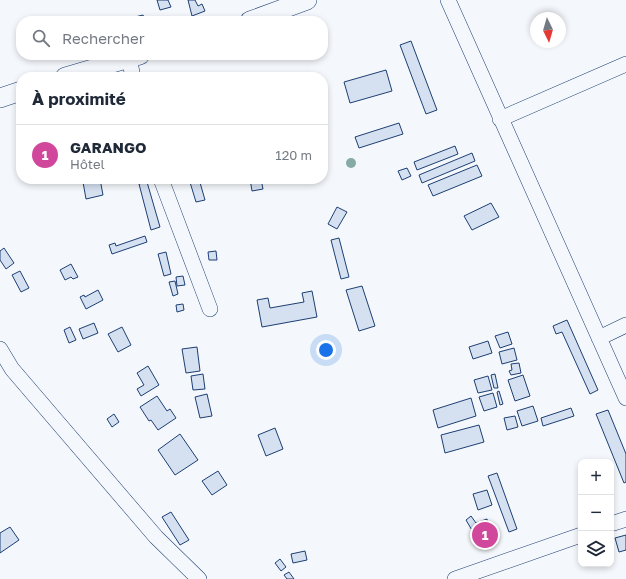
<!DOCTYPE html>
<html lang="fr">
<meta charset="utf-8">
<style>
body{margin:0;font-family:"Golos Text",sans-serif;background:#f6f6f7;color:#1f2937}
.controls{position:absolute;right:12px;bottom:12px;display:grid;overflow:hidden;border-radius:8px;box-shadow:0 2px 6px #0003}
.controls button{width:36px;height:36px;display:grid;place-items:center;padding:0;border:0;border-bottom:1px solid #e0e1e3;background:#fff;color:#1f2937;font:20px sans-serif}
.compass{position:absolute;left:530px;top:12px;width:36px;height:36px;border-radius:50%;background:#fff;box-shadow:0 2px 6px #0003;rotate:175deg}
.you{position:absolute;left:326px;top:350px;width:14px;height:14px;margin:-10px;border:3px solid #fff;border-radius:50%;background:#1a73e8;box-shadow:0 0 0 6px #1a73e833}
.badge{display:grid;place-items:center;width:26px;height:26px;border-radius:50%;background:#c62828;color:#fff;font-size:13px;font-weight:700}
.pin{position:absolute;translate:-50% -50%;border:2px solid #fff;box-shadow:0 1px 4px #0006}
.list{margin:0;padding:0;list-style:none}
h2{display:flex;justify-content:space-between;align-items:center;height:52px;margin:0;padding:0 16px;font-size:17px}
h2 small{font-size:13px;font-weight:400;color:#747a83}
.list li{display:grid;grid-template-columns:26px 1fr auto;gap:12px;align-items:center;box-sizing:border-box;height:60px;padding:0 16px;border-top:1px solid #e0e1e3}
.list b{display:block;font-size:15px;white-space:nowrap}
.list p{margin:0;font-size:13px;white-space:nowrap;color:#747a83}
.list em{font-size:13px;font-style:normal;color:#747a83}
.icon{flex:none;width:22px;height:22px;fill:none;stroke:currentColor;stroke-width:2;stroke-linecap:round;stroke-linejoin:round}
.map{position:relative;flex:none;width:626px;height:579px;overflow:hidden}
.search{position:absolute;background:#fff;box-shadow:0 2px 6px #0003;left:16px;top:16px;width:312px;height:44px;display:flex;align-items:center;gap:10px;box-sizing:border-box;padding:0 14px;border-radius:16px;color:#747a83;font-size:15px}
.panel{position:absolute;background:#fff;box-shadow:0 2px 6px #0003;left:16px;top:72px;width:312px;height:112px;border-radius:16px}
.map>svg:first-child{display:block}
.building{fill:#d5e0f0;stroke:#1d3f73}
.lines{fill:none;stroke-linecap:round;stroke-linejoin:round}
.minor-casing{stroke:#1d3f73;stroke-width:16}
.major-casing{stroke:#1d3f73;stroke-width:20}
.minor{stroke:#f4f7fb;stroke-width:15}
.major{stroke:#f4f7fb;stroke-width:19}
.tree{fill:#86aba6}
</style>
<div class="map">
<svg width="626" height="579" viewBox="0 0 626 579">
<rect width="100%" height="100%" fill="#f4f7fb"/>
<path class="building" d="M 157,0 L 168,0 L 171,7 L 160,10 Z
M 188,0 L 195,0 L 198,6 L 202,4 L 205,11 L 192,16 Z
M 143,15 L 146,21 L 123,21 L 131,18 Z
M 411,41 L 437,110 L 426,114 L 400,45 Z
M 386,70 L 392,91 L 350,103 L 344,82 Z
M 399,123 L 403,134 L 359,148 L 355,137 Z
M 455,146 L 458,154 L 417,170 L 414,162 Z
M 472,153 L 475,161 L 422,183 L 419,175 Z
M 477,165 L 482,176 L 433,196 L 428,185 Z
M 407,168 L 411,176 L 402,180 L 398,171 Z
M 100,179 L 103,195 L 86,199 L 83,182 Z
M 189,179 L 199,179 L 205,200 L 196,202 Z
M 250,179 L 261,179 L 263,189 L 252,191 Z
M 147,182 L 160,227 L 151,230 L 139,184 Z
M 491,203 L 499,217 L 472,230 L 464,216 Z
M 337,207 L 347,212 L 337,229 L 328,224 Z
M 145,236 L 147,242 L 112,254 L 109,245 L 115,243 L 116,246 Z
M 339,238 L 349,277 L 341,279 L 331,240 Z
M 4,248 L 14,263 L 6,269 L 0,260 L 0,251 Z
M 216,251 L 217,260 L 209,260 L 208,252 Z
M 166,252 L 171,274 L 164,276 L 158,254 Z
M 71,264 L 78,277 L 73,279 L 71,277 L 65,280 L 60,270 Z
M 20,271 L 29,288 L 21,292 L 12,275 Z
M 183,276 L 185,285 L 177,286 L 176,277 Z
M 175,281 L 178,294 L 173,296 L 169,282 Z
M 362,286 L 375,326 L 359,331 L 346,290 Z
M 98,290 L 103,300 L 86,309 L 80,297 L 84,295 L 85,297 Z
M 312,291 L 317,317 L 262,327 L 257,300 L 268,298 L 270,308 L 304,302 L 302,293 Z
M 183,304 L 184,310 L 177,312 L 176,305 Z
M 567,320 L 598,390 L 590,394 L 562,332 L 556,334 L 553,326 Z
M 94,323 L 98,333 L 83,339 L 79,329 Z
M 70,327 L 76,340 L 69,343 L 64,330 Z
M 122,327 L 131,345 L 118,352 L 108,334 Z
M 508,332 L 512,344 L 500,348 L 495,336 Z
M 488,341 L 492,353 L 473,359 L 469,347 Z
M 197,347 L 200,371 L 186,373 L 182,349 Z
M 514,348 L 517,360 L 502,364 L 499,352 Z
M 519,363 L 521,373 L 511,375 L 509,371 L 512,370 L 511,364 Z
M 148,366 L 159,385 L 141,396 L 137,389 L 144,385 L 137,373 Z
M 203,374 L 205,389 L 193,390 L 191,376 Z
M 495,374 L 498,388 L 494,388 L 491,375 Z
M 523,375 L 530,396 L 515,401 L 508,380 Z
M 488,376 L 492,390 L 478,393 L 474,380 Z
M 499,391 L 503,404 L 500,405 L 497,392 Z
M 493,393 L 497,407 L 484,411 L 479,397 Z
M 207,394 L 212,416 L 200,418 L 195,397 Z
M 157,396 L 167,411 L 170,409 L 176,418 L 158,430 L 151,420 L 149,421 L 140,407 Z
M 471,398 L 476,416 L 438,428 L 433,410 Z
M 533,406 L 538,421 L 522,426 L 517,411 Z
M 571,408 L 574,416 L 543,426 L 541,418 Z
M 608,410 L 626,454 L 626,482 L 624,483 L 596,414 Z
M 114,414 L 119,422 L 112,427 L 107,419 Z
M 515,416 L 518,427 L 507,430 L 504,418 Z
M 479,425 L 484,442 L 445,453 L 441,435 Z
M 275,428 L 283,449 L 266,456 L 258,435 Z
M 180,434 L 198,460 L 175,475 L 158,450 Z
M 218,471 L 227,485 L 212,495 L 202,481 Z
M 497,473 L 517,529 L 509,532 L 488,476 Z
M 487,490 L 492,505 L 478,510 L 473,494 Z
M 171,512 L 189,540 L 180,545 L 162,517 Z
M 471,516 L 476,523 L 487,519 L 489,526 L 473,532 L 466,520 Z
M 10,527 L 19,540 L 0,553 L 0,533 Z
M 626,535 L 626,550 L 619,552 L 615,538 Z
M 305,551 L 307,560 L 293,563 L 291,554 Z
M 280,559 L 286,567 L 281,571 L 275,563 Z
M 289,572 L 294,579 L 287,579 L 284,575 Z"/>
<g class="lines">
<g class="minor-casing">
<path id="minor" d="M 448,0 L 626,398
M 129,58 L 133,77
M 500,119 L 626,64
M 161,179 L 210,309
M 599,338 L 626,325
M 0,349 L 12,369 L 156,537 L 199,579
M 611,524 L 626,519
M 455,579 L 581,535"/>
</g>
<g class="major-casing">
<path id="major" d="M 250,21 L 307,0
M 65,77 L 140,55
M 0,98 L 21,91"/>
</g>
<use href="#minor" class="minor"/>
<use href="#major" class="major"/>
</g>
<circle class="tree" cx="351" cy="163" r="5"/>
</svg>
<div class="controls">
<button>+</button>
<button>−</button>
<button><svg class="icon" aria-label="layers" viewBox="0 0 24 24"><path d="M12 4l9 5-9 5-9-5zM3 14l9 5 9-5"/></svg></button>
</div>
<svg class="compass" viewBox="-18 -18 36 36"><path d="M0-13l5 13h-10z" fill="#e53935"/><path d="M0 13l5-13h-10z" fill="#747a83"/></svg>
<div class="you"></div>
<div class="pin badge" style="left:485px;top:535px;background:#d1479c">1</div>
<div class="search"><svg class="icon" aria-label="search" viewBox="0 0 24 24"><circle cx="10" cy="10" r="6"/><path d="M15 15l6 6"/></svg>Rechercher</div>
<section class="panel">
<h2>À proximité<small></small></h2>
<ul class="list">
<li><span class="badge" style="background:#d1479c">1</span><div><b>GARANGO</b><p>Hôtel</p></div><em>120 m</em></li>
</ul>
</section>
</div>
